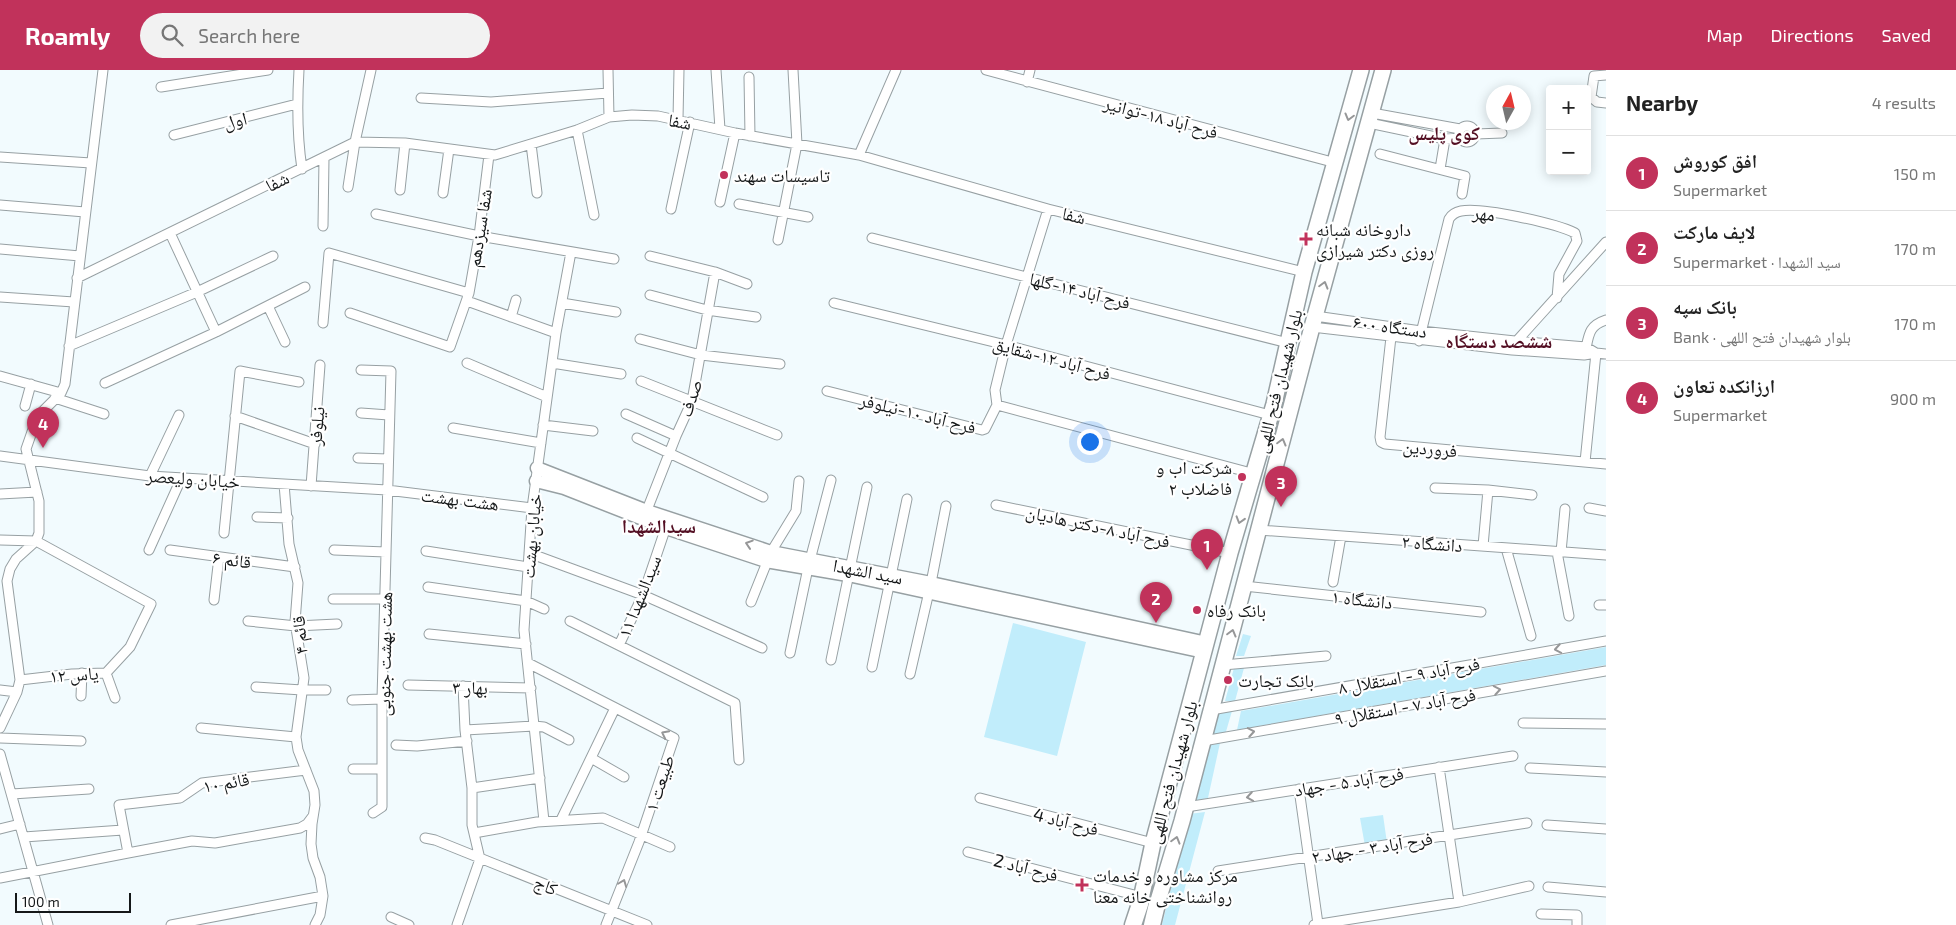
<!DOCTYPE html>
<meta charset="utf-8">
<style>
body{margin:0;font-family:"Exo 2","Noto Naskh Arabic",sans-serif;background:#f2f2f2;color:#222}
.controls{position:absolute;right:15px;top:15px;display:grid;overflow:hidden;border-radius:5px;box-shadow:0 2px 12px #0003}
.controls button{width:45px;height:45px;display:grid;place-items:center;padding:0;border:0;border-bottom:1px solid #e0e0e0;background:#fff;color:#222;font:25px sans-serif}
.compass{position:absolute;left:1486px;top:15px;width:45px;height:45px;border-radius:50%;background:#fff;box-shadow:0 2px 12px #0003;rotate:8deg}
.scale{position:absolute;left:15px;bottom:12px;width:116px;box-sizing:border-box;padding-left:5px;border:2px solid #151819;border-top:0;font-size:14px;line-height:18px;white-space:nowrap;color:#151819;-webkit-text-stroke:4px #fff;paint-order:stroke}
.you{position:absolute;left:1089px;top:371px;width:18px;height:18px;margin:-12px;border:4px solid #fff;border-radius:50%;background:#1a73e8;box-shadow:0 0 0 8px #1a73e833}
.badge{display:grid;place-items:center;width:32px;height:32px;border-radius:50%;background:#c1325b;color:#fff;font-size:16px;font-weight:700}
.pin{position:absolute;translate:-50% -41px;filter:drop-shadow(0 1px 2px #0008)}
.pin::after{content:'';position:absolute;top:26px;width:18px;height:15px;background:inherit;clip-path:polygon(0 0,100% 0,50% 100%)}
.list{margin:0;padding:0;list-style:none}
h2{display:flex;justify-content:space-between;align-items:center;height:65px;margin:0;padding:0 20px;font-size:21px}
h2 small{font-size:16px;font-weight:400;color:#767676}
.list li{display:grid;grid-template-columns:32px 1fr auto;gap:15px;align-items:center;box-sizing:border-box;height:75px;padding:0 20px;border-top:1px solid #e0e0e0}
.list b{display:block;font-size:19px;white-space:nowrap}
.list p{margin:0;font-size:16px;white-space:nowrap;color:#767676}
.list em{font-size:16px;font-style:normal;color:#767676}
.icon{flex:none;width:28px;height:28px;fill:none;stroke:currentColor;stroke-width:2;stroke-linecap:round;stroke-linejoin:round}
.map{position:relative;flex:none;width:1606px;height:855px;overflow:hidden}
header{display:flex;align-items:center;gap:30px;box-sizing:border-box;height:70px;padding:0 25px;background:#c1325b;color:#fff}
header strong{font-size:24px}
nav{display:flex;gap:28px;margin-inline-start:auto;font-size:18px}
.search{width:350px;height:45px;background:#f2f2f2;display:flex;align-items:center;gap:12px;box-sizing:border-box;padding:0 18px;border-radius:28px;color:#767676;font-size:19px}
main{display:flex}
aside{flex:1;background:#fff}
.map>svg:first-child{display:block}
.green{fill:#c1edfb}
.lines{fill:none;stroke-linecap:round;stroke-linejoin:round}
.street-casing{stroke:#97a0a3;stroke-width:11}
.secondary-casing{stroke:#97a0a3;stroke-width:15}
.primary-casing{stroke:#97a0a3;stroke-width:18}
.highway-casing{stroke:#97a0a3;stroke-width:19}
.street{stroke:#fff;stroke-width:9}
.secondary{stroke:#fff;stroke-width:12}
.primary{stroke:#fff;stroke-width:15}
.highway{stroke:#fff;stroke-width:16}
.oneway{stroke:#969798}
.poi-dot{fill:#c1325b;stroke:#fff;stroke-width:2}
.labels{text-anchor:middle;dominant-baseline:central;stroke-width:4.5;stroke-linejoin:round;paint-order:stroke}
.street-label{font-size:18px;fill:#151819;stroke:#fff}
.poi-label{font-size:18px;fill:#151819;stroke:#fff;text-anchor:start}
.neighbourhood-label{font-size:19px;font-weight:bold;fill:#530f23;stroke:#fff}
</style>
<header>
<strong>Roamly</strong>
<div class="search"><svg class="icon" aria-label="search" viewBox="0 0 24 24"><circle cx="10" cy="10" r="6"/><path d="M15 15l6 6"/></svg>Search here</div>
<nav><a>Map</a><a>Directions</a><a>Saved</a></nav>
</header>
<main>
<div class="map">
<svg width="1606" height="855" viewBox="0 0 1606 855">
<rect width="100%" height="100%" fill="#f2fbfe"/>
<path class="green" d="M 1013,553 L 1086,572 L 1057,686 L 984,667 Z
M 1243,564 L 1251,566 L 1244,586 L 1236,586 Z
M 1606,577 L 1606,595 L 1237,660 L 1241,641 Z
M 1234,598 L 1244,598 L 1235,631 L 1225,631 Z
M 1232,641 L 1225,665 L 1212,664 L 1218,642 Z
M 1220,673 L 1208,728 L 1194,731 L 1208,676 Z
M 1205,742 L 1175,855 L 1162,855 L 1189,744 Z
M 1383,745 L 1387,773 L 1365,776 L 1360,748 Z"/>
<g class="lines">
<g class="street-casing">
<path id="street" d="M 299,0 C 297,33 297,66 302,99
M 608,0 L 609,47
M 716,0 L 720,59
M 986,0 L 1336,93
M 1606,5 L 1594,6 L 1591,27 L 1597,32 L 1606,33
M 749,7 L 750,66
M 1027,12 L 1030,0
M 161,17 L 268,0
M 421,28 L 491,32 L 608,23
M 1372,43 L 1460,59
M 678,49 L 679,0
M 1369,53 L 1445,69 L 1460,68
M1459 64a8 8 0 1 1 16 0a8 8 0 1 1-16 0Z
M 577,60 L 594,145
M 1476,64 L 1502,63
M 174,65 L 297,34
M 531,74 L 537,123
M 1380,84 L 1465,106 L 1462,124
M 859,85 L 896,0
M 0,87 L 91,93
M 1440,99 L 1445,69
M 348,117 L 355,72 L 371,0
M 400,120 L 405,73
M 443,123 L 449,79
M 720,132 L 735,63
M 739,134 L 808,147
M 0,135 L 85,142
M 671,139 L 690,52
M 376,144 L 479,166 L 614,189
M 323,156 L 324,88
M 170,163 L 216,262
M 872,168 L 1288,273
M 778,170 L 797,74 L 793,0
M 0,179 L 80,186
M 650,186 L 715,202 L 747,214
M 77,208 L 355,72 L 405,73 L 495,85 L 577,60 L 609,47 L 632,45 L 658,46 L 735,63 L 859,85 L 1048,139 L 1304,202
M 650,225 L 707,240 L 756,247
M 0,227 L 74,232
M 467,231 L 556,263
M 562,233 L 616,242
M 834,233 L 1006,275 L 1270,345
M 268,236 L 285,272
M 350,243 L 450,277 L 469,223 L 479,166 L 489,85
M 1315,246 L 1421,261 L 1515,271 L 1586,277 L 1596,283
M 511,247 L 516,230
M 323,253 L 329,183 L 469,223
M 1312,257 L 1512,280 L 1584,285 L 1596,283 L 1606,284
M 1391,267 L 1380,367 L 1381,372 L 1385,374 L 1606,394
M 640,269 L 701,285 L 780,294
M 1419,271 L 1449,149 C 1452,144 1456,142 1461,141 C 1482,137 1555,153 1575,163 L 1577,171 L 1559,204 L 1557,228
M 1514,274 L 1606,172
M 69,276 L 197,222 L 273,186
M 1585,283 C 1589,265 1588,256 1606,250
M 467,293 L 547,327
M 552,293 L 621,304
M 361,300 L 391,301 L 382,629 L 382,737 L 373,743
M 0,306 L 61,323
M 641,311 L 777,365
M 105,313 L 216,262 L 305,217
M 827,321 L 982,360 L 985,359 L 997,335 L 1255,404
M 55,328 L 104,344
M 997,335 L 995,320 L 1006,275 L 1048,139
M 25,336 L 31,314
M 361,343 L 389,345
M 626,344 L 676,366
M 235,346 L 315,374
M 543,355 L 593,361
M 453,358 L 541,373
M 637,368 L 763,427
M 0,386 L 150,406 L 387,420 L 532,438
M 358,388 L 388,389
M 1585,392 L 1596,283
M 150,406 L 179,345
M 284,414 L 289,474 L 298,513 L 295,552 L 304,608 L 296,667 L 298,680 L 314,721 L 315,735 L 312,754 L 311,774 L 313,788 L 320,807 L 323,826 L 320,845 L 315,855
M 311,416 L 320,295
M 1435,418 L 1488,420 L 1483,476
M 1488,420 L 1532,425
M 0,424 L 37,422
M 996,435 L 1230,483
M 1589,438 L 1606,441
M 645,445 L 676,366 L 692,331 L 715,202
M 257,447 L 288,448
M 1259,460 L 1606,485
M 224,463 L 240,301 L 299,312
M 0,470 L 36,471 L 151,534 L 130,577 L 106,603 L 72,604 L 20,610
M 1506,478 L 1531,566
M 149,480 L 181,409
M 170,480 L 295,497
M 334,480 L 386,482
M 426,481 L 528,497
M 1557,482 L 1569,546
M 1561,482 L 1565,439
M 529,483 L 643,525 L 762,578
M 810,490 L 831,410
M 1333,512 L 1341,466
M 1244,516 L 1481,542
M 428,517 L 526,531 L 544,539
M 333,529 L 385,529
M 214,530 L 219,487
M 751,532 L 771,482 L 796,441 L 799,411
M 1599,535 L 1606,535
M 248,551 L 296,556 L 337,554
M 570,551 L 735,633 L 739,690
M 429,564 L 526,574
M 619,575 L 643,525 L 667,454
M 790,583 L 808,498
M 831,590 L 867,417
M 528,593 L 674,668 L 639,772 L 606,855
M 1223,595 L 1326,586
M 872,597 L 907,429
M 106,603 L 115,628
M 910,604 L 931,513 L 946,436
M 408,615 L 531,618
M 463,616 L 465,660 L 472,718 L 472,755 L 480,789
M 256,617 L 302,620 L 326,620
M 0,620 L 17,622
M 81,626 L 82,603
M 352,630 L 382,629
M 1211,640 L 1606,571
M 1523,653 L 1606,654
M 0,658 L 17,622 L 20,610 L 7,511 L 10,499 L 16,489 L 36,471 L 39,463 L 39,431 L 26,379 L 34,356 L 42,342 L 61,323 L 65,314 L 103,0
M 201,658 L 296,667
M 465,660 L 534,656 L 544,657 L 569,670
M 0,668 L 81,671
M 1203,671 L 1606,601
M 396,675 L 417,676 L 467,671
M 0,684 L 48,855
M 591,688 L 624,707
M 1439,697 L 1459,832
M 1530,698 L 1606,702
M 353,699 L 382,699
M 306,700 L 202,713 L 180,728 L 119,735 L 128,783 L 192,771 L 215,773 L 300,758 L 307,754 L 313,746
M 472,718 L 540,708
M 1299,719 L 1318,854
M 12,724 L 89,719
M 980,728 L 1153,773
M 1186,737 L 1513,686
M 561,750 L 615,638
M 544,751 L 524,560 L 532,438 L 556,263 L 571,182
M 1547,755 L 1606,759
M 0,759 L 20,754
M 474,763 L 537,752 L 603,748 L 670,777
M 24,767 L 123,760
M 425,768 L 435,770 L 647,855
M 968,782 L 1142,827
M 1218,801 L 1527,753
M 0,808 L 128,783
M 1548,817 L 1606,822
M 1541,844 L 1577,845 L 1577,855
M 391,847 L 409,855
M 171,855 L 323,826
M 457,855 L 480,789
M 1314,855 L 1459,832 L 1529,816"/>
</g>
<g class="secondary-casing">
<path id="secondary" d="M 537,398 L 647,441 L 771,482 L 931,513 L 1207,573
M 536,411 L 564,418 L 666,458 L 766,491 L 848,505 L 1204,582"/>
</g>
<g class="primary-casing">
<path id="primary" d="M 1140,834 L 1153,773 L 1230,483 L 1274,334 L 1304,202 L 1361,0
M 1157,834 L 1182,751 L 1312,257 L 1383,0"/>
</g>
<g class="highway-casing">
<path id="highway" d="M 1133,855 L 1140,834
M 1152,855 L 1157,834"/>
</g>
<use href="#street" class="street"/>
<use href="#secondary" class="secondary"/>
<use href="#primary" class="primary"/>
<use href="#highway" class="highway"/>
</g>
<defs><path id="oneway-chevron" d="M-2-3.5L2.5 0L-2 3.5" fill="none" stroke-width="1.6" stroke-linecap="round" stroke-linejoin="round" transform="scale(1.25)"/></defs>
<g class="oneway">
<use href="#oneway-chevron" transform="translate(1349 47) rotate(105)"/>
<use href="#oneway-chevron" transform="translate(1324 215) rotate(-74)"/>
<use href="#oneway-chevron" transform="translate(1282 372) rotate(-75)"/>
<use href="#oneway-chevron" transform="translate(1240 450) rotate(107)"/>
<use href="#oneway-chevron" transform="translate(749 474) rotate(-162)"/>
<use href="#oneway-chevron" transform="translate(1232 563) rotate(-75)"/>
<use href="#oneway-chevron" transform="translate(1558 579) rotate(170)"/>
<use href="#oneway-chevron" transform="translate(1497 620) rotate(-10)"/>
<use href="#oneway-chevron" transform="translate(1251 662) rotate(-10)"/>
<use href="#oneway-chevron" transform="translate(665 664) rotate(-153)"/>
<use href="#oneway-chevron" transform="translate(1250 727) rotate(171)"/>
<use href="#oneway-chevron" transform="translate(1176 770) rotate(-74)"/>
<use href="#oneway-chevron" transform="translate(623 813) rotate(-69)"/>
</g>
<g class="poi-dot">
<circle cx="724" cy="105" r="5"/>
<path d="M1303.5 161.5h5v5h5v5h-5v5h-5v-5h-5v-5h5z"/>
<circle cx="1242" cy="407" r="5"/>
<circle cx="1197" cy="540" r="5"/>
<circle cx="1228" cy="610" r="5"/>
<path d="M1079.5 807.5h5v5h5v5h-5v5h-5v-5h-5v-5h5z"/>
</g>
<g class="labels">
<g class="street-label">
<text transform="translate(1161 47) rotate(15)">فرح آباد ۱۸-توانیر</text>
<text transform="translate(235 50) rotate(-14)">اول</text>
<text transform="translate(680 51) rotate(11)">شفا</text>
<text transform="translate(277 111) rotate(-26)">شفا</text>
<text transform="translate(1484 143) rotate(7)">مهر</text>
<text transform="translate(1074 145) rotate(14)">شفا</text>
<text transform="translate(479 158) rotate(-81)">شفا سیزدهم</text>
<text transform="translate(1080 220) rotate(14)">فرح آباد ۱۴-گلها</text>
<text transform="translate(1390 256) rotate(8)">۶۰۰ دستگاه</text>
<text transform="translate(1052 288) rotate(15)">فرح آباد ۱۲-شقایق</text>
<text transform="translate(1278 311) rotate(-76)">بلوار شهیدان فتح اللهی</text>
<text transform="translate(690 328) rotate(-72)">صدف</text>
<text transform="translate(918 343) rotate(14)">فرح آباد ۱۰-نیلوفر</text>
<text transform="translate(316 356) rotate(-85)">نیلوفر</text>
<text transform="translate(1430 378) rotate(5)">فروردین</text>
<text transform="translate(193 408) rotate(4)">خیابان ولیعصر</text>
<text transform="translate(460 429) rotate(7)">هشت بهشت</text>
<text transform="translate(1098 456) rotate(12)">فرح آباد ۸-دکتر هادیان</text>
<text transform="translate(531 466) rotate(-85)">خیابان بهشت</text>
<text transform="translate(1432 473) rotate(4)">دانشگاه ۲</text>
<text transform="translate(232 489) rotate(8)">قائم ۶</text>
<text transform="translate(868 501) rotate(11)">سید الشهدا</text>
<text transform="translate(639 526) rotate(-68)">سیدالشهدا ۱۱</text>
<text transform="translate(1362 529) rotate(6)">دانشگاه ۱</text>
<text transform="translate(299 565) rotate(-95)">قائم ۴</text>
<text transform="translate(384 584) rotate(-89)">هشت بهشت جنوبی</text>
<text transform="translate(74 604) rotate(-4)">یاس ۱۲</text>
<text transform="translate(1409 605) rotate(-10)">فرح آباد ۹ - استقلال ۸</text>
<text transform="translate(470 617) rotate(1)">بهار ۳</text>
<text transform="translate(1405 636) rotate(-10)">فرح آباد ۷ - استقلال ۹</text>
<text transform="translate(1172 702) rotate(-75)">بلوار شهیدان فتح اللهی</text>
<text transform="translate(1349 711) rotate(-9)">فرح آباد ۵ - جهاد</text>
<text transform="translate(226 712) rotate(-10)">قائم ۱۰</text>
<text transform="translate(659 713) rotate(-72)">طبیعت ۱</text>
<text transform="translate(1066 751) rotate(14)">فرح آباد 4</text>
<text transform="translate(1372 777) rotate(-9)">فرح آباد ۳ - جهاد ۲</text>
<text transform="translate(1026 797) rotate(14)">فرح آباد 2</text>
<text transform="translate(546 815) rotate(22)">کاج</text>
</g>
<g class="poi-label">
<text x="734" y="105">تاسیسات سهند</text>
<text x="1316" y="159">داروخانه شبانه<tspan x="1316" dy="21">روزی دکتر شیرازی</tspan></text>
<text x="1232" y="397" text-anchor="end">شرکت اب و<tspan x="1232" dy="21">فاضلاب ۲</tspan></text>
<text x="1207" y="540">بانک رفاه</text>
<text x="1238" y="610">بانک تجارت</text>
<text x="1093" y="805">مرکز مشاوره و خدمات<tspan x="1093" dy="21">روانشناختی خانه معنا</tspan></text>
</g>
<g class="neighbourhood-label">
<text x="1444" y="62">کوی پلیس</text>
<text x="1499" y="270">ششصد دستگاه</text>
<text x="659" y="455">سیدالشهدا</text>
</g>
</g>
</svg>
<div class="controls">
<button>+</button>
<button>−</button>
</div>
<svg class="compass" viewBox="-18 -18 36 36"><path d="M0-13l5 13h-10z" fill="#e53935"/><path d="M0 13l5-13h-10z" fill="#767676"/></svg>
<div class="scale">100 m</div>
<div class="you"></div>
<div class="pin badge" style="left:1207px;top:500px">1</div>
<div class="pin badge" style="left:1156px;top:553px">2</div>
<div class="pin badge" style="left:1281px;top:437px">3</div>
<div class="pin badge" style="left:43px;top:378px">4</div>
</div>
<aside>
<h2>Nearby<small>4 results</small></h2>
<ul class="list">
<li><span class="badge">1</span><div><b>افق کوروش</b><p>Supermarket</p></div><em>150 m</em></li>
<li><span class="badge">2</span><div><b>لایف مارکت</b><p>Supermarket · سید الشهدا</p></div><em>170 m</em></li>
<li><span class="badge">3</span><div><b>بانک سپه</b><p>Bank · بلوار شهیدان فتح اللهی</p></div><em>170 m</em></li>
<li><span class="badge">4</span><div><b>ارزانکده تعاون</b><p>Supermarket</p></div><em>900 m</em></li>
</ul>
</aside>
</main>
